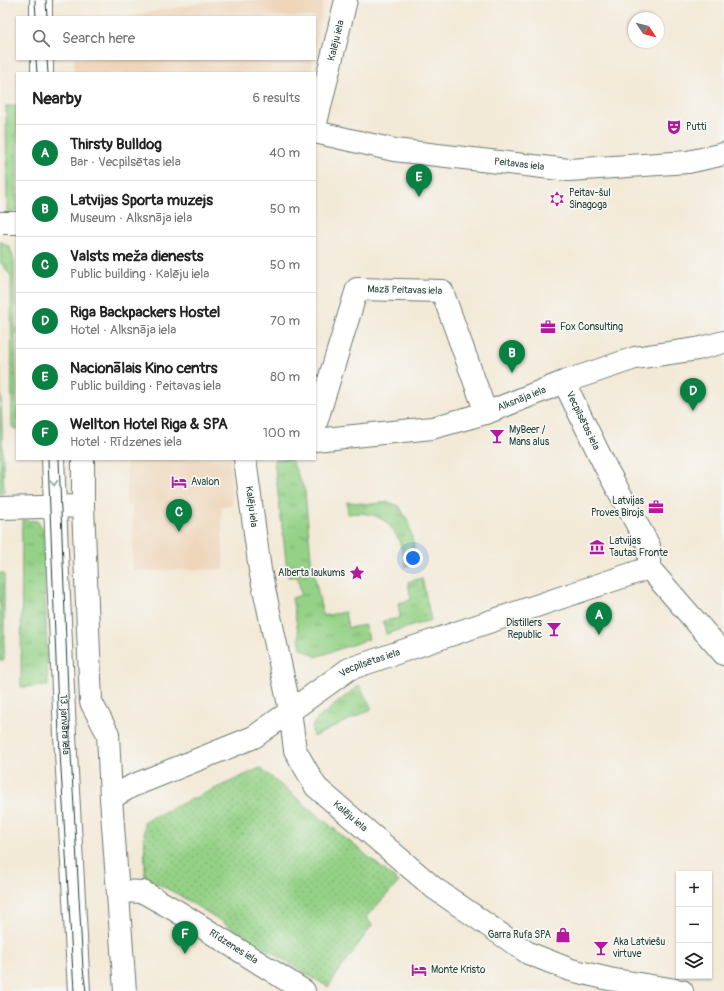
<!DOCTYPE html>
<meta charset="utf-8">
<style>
body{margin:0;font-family:Pangolin,sans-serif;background:#f2f2f2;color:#222}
.controls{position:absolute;right:12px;bottom:12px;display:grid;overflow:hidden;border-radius:0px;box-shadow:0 1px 3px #0004}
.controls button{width:36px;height:36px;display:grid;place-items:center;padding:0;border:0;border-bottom:1px solid #e0e0e0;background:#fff;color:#222;font:20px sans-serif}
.compass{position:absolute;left:628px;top:12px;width:36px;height:36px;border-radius:50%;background:#fff;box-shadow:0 1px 3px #0004;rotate:125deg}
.you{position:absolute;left:413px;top:558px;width:14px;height:14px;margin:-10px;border:3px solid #fff;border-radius:50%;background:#1a73e8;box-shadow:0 0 0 6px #1a73e833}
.badge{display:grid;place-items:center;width:26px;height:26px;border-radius:50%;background:#0b8043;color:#fff;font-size:13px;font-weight:700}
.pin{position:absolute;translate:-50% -33px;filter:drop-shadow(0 1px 2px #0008)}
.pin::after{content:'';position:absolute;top:21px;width:14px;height:12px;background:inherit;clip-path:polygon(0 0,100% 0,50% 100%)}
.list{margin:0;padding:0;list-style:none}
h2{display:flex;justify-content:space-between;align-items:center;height:52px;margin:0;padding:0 16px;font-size:17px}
h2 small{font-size:13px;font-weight:400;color:#767676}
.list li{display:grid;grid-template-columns:26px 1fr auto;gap:12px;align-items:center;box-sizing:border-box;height:56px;padding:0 16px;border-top:1px solid #e0e0e0}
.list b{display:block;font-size:15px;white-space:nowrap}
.list p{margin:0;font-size:13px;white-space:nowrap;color:#767676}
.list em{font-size:13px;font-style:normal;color:#767676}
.icon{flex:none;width:22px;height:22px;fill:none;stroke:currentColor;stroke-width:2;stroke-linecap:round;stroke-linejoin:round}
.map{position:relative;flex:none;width:724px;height:991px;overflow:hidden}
.search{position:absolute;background:#fff;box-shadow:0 1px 3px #0004;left:16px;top:16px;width:300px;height:44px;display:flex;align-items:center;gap:10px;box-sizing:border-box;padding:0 14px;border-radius:0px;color:#767676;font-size:15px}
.panel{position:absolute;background:#fff;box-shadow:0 1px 3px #0004;left:16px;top:72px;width:300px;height:388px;border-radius:0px}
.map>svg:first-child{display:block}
.built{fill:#eed6bb}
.grass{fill:url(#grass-tufts);stroke:#5a885e}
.park{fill:url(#park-dots);stroke:#5a885e}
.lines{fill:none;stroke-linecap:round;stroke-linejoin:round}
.minor-casing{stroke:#69796d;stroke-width:24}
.minor{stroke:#fff;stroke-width:22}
.tram{stroke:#1f3d34;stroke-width:1}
.oneway{stroke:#8f9e9a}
.labels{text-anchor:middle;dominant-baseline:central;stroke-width:3.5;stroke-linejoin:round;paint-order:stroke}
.street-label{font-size:10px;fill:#1f3d34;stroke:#f6f6f2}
.poi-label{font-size:10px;fill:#1f3d34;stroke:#f6f6f2;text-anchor:start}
</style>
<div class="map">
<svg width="724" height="991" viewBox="0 0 724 991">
<defs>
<pattern id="grass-tufts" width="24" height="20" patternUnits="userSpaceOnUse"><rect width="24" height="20" fill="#95d287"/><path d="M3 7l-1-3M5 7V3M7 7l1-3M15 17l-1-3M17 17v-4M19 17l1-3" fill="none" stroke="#79ac6f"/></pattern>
<pattern id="park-dots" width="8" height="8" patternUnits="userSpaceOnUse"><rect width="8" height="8" fill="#95d287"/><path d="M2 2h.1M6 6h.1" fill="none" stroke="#79ac6f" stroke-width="1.8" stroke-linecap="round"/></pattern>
</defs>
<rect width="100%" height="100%" fill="#f6f6f2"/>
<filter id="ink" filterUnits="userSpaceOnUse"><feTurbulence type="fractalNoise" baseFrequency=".025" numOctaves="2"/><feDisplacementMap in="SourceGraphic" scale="8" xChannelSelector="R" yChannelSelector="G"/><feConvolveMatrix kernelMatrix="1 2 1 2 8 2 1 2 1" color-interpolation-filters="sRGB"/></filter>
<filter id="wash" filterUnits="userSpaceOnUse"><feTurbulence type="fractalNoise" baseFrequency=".012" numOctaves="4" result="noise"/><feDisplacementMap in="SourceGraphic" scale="16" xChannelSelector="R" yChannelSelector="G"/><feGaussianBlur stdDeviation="0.9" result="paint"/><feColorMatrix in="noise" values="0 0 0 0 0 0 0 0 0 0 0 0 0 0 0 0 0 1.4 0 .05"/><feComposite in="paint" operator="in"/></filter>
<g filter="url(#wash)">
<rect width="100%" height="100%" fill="#f3e9d7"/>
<path class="built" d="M 220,0 L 324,0 L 315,49 L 315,17 L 121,17 Z
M 74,59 L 313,59 L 310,73 L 74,73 Z
M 127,459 L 230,459 L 232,506 L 221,506 L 224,569 L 133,571 L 132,506 L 126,506 Z"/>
<path class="grass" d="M 6,106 L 17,106 L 17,211 L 7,212 Z
M 0,241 L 10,247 L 14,261 L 17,430 L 12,427 L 11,276 L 1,263 Z
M 0,366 L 4,492 L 0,494 Z
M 291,459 L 305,491 L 311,559 L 323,616 L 345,612 L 348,628 L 365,625 L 369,639 L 316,657 L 301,648 L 292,598 L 301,595 L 298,577 L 288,577 L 274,460 Z
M 347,502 L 372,504 L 389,502 L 399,506 L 408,521 L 418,563 L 406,566 C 399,532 388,509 348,514 Z
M 22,520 L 37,521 L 43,530 L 48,686 L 21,687 Z
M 0,573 L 4,573 L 4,660 L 0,660 Z
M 422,578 L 431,620 L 386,634 L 383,621 L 400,618 L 398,603 L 411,600 L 408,582 Z
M 359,685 L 372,709 L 313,737 L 312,727 L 315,721 Z"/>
<path class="park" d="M 260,768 L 399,882 L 366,917 L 372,925 L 328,987 L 179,895 L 145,877 L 144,821 Z"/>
</g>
<g filter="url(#ink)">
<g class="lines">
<g class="minor-casing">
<g id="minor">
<path d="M 41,0 L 41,17"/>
<path d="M 42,59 L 42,73"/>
<path id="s1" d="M 315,127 L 346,0"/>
<path id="s2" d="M 315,132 L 394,150 L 569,170 L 688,162 L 724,154"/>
<path d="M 0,223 L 17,223"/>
<path id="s3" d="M 564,382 L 606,468 L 649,546 L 649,568 L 724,654"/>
<path id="s4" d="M 315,426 L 357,289 L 442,291 L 486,413"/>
<path id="s5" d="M 315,440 L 432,428 L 486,413 L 564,382 L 635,358 L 697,349 L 724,342"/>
<path id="s6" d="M 53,459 L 65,735 L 79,991"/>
<path d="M 83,459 L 83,506"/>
<path id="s7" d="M 245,459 L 260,570 L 290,710 L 295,750 L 316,787 L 434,888 L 528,953 L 571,970 L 609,979 L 682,991"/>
<path d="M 0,508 L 83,506 L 91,702 L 108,734 L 111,798 L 125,991"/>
<path id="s8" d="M 111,798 L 132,786 L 254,737 L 349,669 L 649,568"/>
<path id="s9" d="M 119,891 L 143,892 L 175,910 L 304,991"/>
</g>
</g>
<use href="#minor" class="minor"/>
<path class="tram" d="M 35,0 L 36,17
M 46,0 L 47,17
M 36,59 L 37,73
M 47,59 L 48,73
M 48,459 L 59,735 L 74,991
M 59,459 L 69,718 L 83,969 L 86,991"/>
</g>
<defs><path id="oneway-chevron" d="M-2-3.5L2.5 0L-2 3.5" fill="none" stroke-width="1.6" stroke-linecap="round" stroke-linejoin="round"/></defs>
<use class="oneway" href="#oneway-chevron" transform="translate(54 483) rotate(87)"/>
</g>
<defs>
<g id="theatre-bare" transform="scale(1.2)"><path d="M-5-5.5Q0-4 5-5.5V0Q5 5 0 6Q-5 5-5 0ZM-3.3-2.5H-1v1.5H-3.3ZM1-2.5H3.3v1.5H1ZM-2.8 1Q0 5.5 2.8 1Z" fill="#b5179e" stroke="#f6f6f2" stroke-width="2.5" paint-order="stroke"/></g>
<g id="synagogue-bare" transform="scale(1.2)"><path d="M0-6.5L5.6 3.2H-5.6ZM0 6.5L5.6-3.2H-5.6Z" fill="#b5179e" stroke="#f6f6f2" stroke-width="2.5" paint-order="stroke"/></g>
<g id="office-bare" transform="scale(1.2)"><path d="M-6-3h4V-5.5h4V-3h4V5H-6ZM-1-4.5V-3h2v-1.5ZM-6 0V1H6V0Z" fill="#b5179e" stroke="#f6f6f2" stroke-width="2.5" paint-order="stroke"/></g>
<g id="bar-bare" transform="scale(1.2)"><path d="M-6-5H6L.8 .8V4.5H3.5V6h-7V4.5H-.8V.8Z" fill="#b5179e" stroke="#f6f6f2" stroke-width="2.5" paint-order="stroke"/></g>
<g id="hotel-bare" transform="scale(1.2)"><path d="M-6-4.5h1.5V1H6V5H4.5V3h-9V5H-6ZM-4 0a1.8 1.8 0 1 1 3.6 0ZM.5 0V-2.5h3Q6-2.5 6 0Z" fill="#b5179e" stroke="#f6f6f2" stroke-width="2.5" paint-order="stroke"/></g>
<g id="museum-bare" transform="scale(1.2)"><path d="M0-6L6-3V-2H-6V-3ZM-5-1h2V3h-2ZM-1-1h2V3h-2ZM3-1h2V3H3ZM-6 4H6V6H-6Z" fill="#b5179e" stroke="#f6f6f2" stroke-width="2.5" paint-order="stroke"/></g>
<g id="sight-bare" transform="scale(1.2)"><path d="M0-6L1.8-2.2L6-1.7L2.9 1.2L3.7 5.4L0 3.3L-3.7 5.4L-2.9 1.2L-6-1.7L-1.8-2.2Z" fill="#b5179e" stroke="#f6f6f2" stroke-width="2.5" paint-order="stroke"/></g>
<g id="shop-bare" transform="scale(1.2)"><path d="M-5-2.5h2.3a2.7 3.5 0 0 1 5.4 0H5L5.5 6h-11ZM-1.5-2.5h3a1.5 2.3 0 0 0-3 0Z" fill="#b5179e" stroke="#f6f6f2" stroke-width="2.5" paint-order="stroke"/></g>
</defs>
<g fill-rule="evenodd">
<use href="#theatre-bare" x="674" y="127"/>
<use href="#synagogue-bare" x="557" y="199"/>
<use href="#office-bare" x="548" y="327"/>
<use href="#bar-bare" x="497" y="436"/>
<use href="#hotel-bare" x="179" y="482"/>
<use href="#office-bare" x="656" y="507"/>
<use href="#museum-bare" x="597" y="547"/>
<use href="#sight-bare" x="357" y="573"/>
<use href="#bar-bare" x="554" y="629"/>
<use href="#shop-bare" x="563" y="935"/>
<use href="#bar-bare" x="601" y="948"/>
<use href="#hotel-bare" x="419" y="970"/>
</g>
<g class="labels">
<g class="street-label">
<text stroke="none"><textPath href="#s1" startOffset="89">Kalēju iela</textPath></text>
<text stroke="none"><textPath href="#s2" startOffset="207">Peitavas iela</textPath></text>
<text stroke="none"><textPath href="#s4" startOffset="191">Mazā Peitavas iela</textPath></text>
<text stroke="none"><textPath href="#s5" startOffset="212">Alksnāja iela</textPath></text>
<text stroke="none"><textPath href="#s3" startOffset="43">Vecpilsētas iela</textPath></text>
<text stroke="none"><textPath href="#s7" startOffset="48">Kalēju iela</textPath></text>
<text stroke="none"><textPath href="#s8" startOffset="294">Vecpilsētas iela</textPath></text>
<text stroke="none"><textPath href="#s6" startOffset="266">13. janvāra iela</textPath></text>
<text stroke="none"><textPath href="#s7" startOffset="383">Kalēju iela</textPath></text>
<text stroke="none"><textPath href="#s9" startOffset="130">Rīdzenes iela</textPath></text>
</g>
<g class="poi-label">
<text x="686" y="127">Putti</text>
<text x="569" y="193">Peitav-šul<tspan x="569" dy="12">Sinagoga</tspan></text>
<text x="560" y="327">Fox Consulting</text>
<text x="509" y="430">MyBeer /<tspan x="509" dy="12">Mans alus</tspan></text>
<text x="191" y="482">Avalon</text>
<text x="644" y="501" text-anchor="end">Latvijas<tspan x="644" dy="12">Proves Birojs</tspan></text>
<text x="609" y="541">Latvijas<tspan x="609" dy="12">Tautas Fronte</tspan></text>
<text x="345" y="573" text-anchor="end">Alberta laukums</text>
<text x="542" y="623" text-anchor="end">Distillers<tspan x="542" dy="12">Republic</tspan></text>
<text x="551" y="935" text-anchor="end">Garra Rufa SPA</text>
<text x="613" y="942">Aka Latviešu<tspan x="613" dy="12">virtuve</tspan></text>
<text x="431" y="970">Monte Kristo</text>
</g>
</g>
</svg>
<div class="controls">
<button>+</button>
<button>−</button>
<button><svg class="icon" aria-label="layers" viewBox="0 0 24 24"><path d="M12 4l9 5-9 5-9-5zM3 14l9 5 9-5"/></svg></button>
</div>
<svg class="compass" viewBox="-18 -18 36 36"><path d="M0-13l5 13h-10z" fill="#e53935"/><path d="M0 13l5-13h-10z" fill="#767676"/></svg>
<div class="you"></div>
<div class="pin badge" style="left:599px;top:635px">A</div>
<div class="pin badge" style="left:512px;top:373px">B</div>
<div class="pin badge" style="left:179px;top:532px">C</div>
<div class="pin badge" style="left:693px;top:411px">D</div>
<div class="pin badge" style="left:419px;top:197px">E</div>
<div class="pin badge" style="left:185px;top:954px">F</div>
<div class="search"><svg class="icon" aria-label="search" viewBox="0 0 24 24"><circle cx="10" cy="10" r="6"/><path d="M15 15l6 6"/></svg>Search here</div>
<section class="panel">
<h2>Nearby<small>6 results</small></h2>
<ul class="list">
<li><span class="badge">A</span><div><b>Thirsty Bulldog</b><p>Bar · Vecpilsētas iela</p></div><em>40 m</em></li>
<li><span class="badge">B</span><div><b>Latvijas Sporta muzejs</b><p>Museum · Alksnāja iela</p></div><em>50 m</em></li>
<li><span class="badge">C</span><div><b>Valsts meža dienests</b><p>Public building · Kalēju iela</p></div><em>50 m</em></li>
<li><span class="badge">D</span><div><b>Riga Backpackers Hostel</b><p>Hotel · Alksnāja iela</p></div><em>70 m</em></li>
<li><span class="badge">E</span><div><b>Nacionālais Kino centrs</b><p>Public building · Peitavas iela</p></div><em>80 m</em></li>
<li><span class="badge">F</span><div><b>Wellton Hotel Riga &amp; SPA</b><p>Hotel · Rīdzenes iela</p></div><em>100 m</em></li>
</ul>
</section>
</div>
